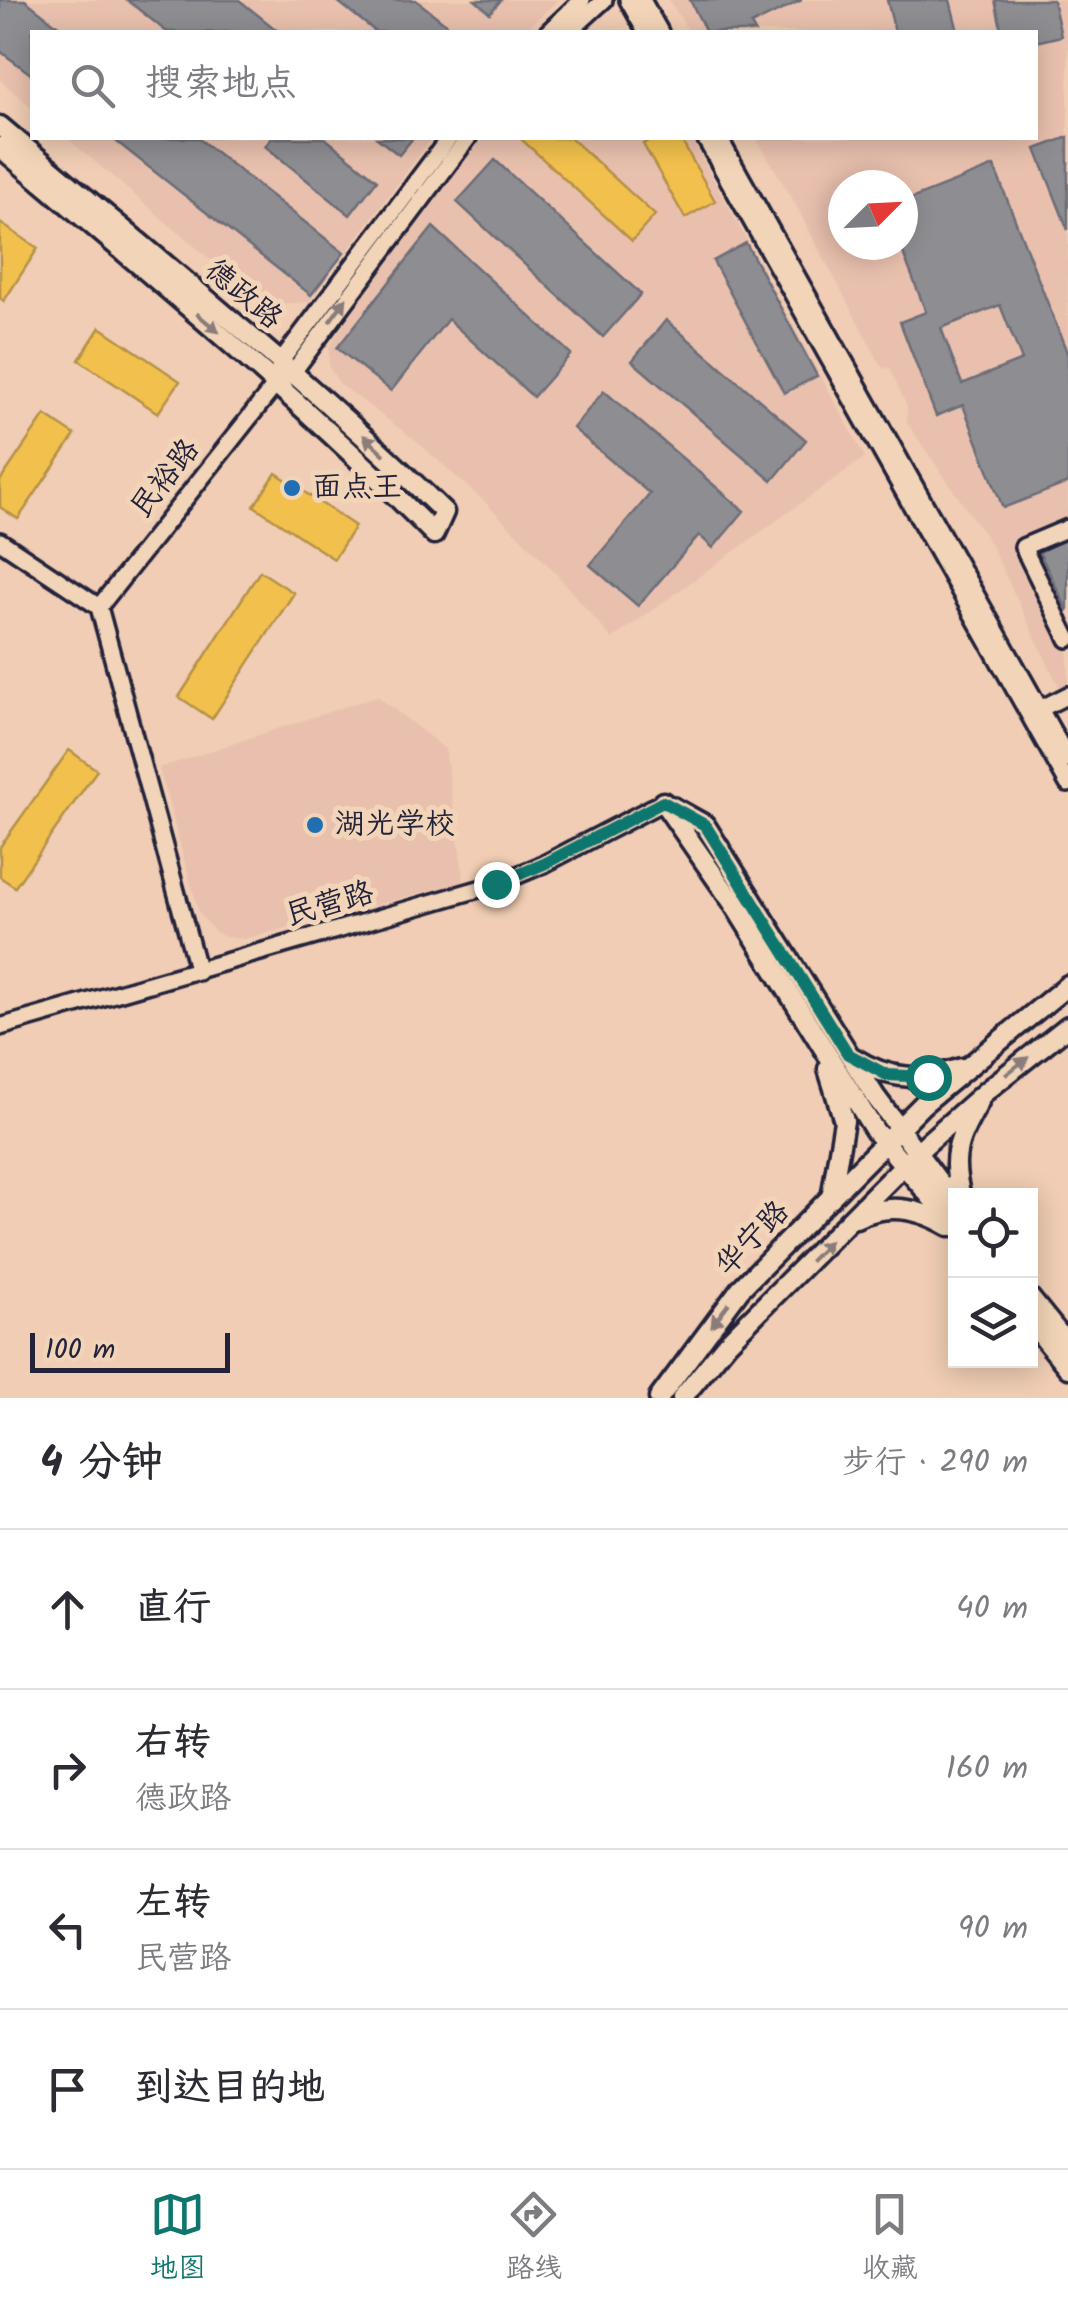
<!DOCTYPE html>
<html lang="zh">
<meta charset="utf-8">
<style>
body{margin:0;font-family:Kalam,"LXGW WenKai TC",sans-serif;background:#f2f2f3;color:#2b2b33}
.controls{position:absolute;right:30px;bottom:30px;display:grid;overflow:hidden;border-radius:0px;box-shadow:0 5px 25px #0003}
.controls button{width:90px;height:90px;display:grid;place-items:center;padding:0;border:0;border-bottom:2px solid #e1e1e2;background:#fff;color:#2b2b33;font:50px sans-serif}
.compass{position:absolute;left:828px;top:170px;width:90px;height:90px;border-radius:50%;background:#fff;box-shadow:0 5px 25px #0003;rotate:66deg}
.scale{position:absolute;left:30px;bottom:25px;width:200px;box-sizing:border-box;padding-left:10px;border:5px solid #22223b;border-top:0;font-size:28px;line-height:35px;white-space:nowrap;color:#22223b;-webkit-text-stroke:8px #f2d5b8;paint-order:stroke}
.stop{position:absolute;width:30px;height:30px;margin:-22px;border:8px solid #0f766e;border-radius:50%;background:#fff}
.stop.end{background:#0f766e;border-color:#fff;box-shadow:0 2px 10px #0008}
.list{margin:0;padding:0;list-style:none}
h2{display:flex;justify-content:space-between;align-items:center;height:130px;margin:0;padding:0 40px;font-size:42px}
h2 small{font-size:32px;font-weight:400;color:#7c7c81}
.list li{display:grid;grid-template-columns:65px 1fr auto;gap:30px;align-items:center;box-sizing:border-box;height:160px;padding:0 40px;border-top:2px solid #e1e1e2}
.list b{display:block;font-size:38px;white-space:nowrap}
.list p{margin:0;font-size:32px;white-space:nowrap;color:#7c7c81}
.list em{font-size:32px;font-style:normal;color:#7c7c81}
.icon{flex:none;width:55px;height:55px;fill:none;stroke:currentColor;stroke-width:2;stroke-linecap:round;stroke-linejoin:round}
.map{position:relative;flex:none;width:1068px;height:1398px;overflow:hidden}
.search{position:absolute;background:#fff;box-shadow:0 5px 25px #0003;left:30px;right:30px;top:30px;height:110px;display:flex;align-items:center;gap:25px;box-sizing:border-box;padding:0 35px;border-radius:0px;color:#7c7c81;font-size:38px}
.sheet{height:770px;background:#fff}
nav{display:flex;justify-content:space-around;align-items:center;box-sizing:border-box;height:140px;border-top:2px solid #e1e1e2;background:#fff;font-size:28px;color:#7c7c81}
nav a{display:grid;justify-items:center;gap:5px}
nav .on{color:#0f766e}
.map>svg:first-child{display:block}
.built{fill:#e9c0ae;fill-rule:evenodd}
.homes{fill:#f2c14e;stroke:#b49148;stroke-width:2.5}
.industry{fill:#8d8d92;stroke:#6d6d78;stroke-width:2.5;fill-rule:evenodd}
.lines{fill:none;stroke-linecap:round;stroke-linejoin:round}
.minor-casing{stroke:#22223b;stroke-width:22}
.major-casing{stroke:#22223b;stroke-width:25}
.minor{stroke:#f2d5b8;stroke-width:15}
.major{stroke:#f2d5b8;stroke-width:18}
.oneway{fill:#8a7c7a}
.route{stroke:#0f766e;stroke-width:12}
.poi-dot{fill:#1f6fb2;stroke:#f2d5b8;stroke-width:4}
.labels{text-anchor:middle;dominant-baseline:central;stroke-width:10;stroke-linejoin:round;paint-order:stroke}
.street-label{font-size:30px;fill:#22223b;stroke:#f2d5b8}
.poi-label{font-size:30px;fill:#22223b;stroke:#f2d5b8;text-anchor:start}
</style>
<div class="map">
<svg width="1068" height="1398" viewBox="0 0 1068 1398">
<rect width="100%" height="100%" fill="#f0cdb4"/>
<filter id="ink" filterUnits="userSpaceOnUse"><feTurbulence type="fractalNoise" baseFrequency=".01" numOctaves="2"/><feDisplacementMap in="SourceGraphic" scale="20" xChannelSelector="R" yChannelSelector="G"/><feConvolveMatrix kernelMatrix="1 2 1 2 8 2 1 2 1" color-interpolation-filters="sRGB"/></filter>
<g filter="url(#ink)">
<path class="built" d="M 0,0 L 558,0 L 523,32 L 32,32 L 32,108 L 0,80 Z
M 669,0 L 1068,0 L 1068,706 L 990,543 L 907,423 L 907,406 L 889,367 L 883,369 L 793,200 L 756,138 L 1036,138 L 1036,32 L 689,32 ZM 843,185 L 903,185 L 903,245 L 843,245 Z
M 67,138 L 432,138 L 309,302 L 264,305 Z
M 484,138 L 691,138 L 865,457 L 612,639 L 551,568 L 485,502 L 415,440 L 340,384 L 329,367 L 329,347 L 380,265 L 431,197 Z
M 377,696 L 445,749 L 464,882 L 244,939 L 225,937 L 214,931 L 199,913 L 159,768 Z"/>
<path class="homes" d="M 520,138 L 571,138 L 655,215 L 632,241 Z
M 654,138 L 680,138 L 715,201 L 685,218 L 643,144 Z
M 0,223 L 38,248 L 4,301 L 0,298 Z
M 100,327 L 180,381 L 158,413 L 79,360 Z
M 45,415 L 75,435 L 18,519 L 0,507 L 0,481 Z
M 276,473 L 355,526 L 334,559 L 254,506 Z
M 260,571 L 294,593 L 212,719 L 179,697 Z
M 69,750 L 97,770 L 15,887 L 0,877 L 0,847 Z"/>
<path class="industry" d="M 0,0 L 25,0 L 66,32 L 32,32 L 32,75 L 0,51 Z
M 127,0 L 239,0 L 279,32 L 167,32 Z
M 336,0 L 416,0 L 456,32 L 376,32 Z
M 475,0 L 501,0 L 490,13 Z
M 690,0 L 802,0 L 751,25 L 755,32 L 706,32 Z
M 887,0 L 950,0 L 958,32 L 895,32 Z
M 995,0 L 1053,0 L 1061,36 L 1036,42 L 1036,32 L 1002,32 Z
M 1068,137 L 1068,230 L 1036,149 Z
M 112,138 L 198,138 L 344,253 L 311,295 Z
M 272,138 L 325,138 L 377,180 L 350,215 L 265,146 Z
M 377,138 L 413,138 L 399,155 Z
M 495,160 L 641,294 L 603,337 L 457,202 Z
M 994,166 L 1068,355 L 1068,483 L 1003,508 L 963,405 L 936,416 L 900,322 L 926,312 L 900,245 L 903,245 L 903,202 ZM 1000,305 L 1022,360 L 962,384 L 941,328 Z
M 433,227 L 571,354 L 533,397 L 448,319 L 391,391 L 337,348 Z
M 746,243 L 817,376 L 784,393 L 713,261 Z
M 666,320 L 806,440 L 772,481 L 632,361 Z
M 604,391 L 744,511 L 713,548 L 699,535 L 638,606 L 590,565 L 650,494 L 573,428 Z
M 1068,538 L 1068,611 L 1039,552 Z"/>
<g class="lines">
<g class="minor-casing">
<path id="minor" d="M 628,0 L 646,32
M 642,0 L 660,32
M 548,32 L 582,0
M 569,32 L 604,0
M 705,138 L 1068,784
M 719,138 L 1068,759
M 279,370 L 281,361 L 449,138
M 1068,528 L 1023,547 L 1068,639
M 0,541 L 99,607 L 198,972
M 99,607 L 276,384 L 293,372 L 468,138
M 1040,709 L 1068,695
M 0,1027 L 496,884 L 544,864 L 663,802"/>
</g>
<g class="major-casing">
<path id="major" d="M 0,126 C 150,253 304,375 444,512 L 434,534 C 298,396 148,272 0,147
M 663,802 L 731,900 L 875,1131 L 956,1227
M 671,806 L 705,825 L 875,1096 L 956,1205
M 854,1058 C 890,1081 922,1081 962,1068
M 828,1069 L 844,1121 L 831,1198
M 961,1196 C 949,1155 959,1138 979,1102
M 856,1218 C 888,1202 919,1208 949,1226
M 1030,1298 L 1068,1345
M 1030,1321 L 1068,1368
M 659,1398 L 740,1289 L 923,1104 L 1068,985
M 682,1398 L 727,1343 L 917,1152 L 985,1092 L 1068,1026"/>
</g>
<use href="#minor" class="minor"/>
<use href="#major" class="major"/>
</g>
<defs><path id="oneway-solid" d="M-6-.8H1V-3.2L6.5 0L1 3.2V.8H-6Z" transform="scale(2.5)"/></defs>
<g class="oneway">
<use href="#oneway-solid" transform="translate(338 310) rotate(-54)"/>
<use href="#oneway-solid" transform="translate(208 323) rotate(40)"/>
<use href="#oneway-solid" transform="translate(374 445) rotate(-137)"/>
<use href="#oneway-solid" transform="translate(1017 1066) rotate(-38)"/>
<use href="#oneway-solid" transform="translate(820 1251) rotate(-45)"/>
<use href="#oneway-solid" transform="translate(720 1315) rotate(127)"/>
</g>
</g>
<g class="lines" filter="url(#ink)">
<path class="route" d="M 496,884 L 544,864 L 663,802 L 705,825 L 848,1054 L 887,1075 L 928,1077"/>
</g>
<g class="poi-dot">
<circle cx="292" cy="488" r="10"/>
<circle cx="315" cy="825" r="10"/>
</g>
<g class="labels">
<g class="street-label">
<text transform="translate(243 295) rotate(40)">德政路</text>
<text transform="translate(166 479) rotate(-52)">民裕路</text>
<text transform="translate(330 905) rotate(-16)">民营路</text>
<text transform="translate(753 1239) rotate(-46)">华宁路</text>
</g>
<g class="poi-label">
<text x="312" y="488">面点王</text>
<text x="335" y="825">湖光学校</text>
</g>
</g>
</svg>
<div class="controls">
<button><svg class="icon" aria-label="locate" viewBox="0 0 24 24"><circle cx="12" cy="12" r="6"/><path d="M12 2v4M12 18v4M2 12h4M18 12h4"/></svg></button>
<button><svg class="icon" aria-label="layers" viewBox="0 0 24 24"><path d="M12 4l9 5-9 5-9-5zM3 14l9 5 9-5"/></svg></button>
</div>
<svg class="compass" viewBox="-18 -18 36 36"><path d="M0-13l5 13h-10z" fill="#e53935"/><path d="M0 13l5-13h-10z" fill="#7c7c81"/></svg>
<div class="scale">100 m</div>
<div class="stop" style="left:928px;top:1077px"></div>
<div class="stop end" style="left:496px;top:884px"></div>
<div class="search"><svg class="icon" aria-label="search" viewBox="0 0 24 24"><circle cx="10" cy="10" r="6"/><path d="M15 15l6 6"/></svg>搜索地点</div>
</div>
<section class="sheet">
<h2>4 分钟<small>步行 · 290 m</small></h2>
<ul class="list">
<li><svg class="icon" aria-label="ahead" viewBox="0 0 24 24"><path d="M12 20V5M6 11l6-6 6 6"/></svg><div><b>直行</b></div><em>40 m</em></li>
<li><svg class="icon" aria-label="right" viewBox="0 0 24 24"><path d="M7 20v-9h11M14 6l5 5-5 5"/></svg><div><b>右转</b><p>德政路</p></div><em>160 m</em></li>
<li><svg class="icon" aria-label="left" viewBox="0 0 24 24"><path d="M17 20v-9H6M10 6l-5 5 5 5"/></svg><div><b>左转</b><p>民营路</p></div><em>90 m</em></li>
<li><svg class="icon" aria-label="arrive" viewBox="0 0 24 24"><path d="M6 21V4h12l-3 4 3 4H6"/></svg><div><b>到达目的地</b></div></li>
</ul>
</section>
<nav>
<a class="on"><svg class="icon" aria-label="map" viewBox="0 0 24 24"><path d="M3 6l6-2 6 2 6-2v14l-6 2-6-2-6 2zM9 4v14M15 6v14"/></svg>地图</a>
<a><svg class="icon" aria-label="directions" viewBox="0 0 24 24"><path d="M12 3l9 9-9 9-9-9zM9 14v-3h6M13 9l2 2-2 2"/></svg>路线</a>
<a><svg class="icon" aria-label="saved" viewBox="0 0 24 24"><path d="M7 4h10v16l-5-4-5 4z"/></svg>收藏</a>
</nav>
